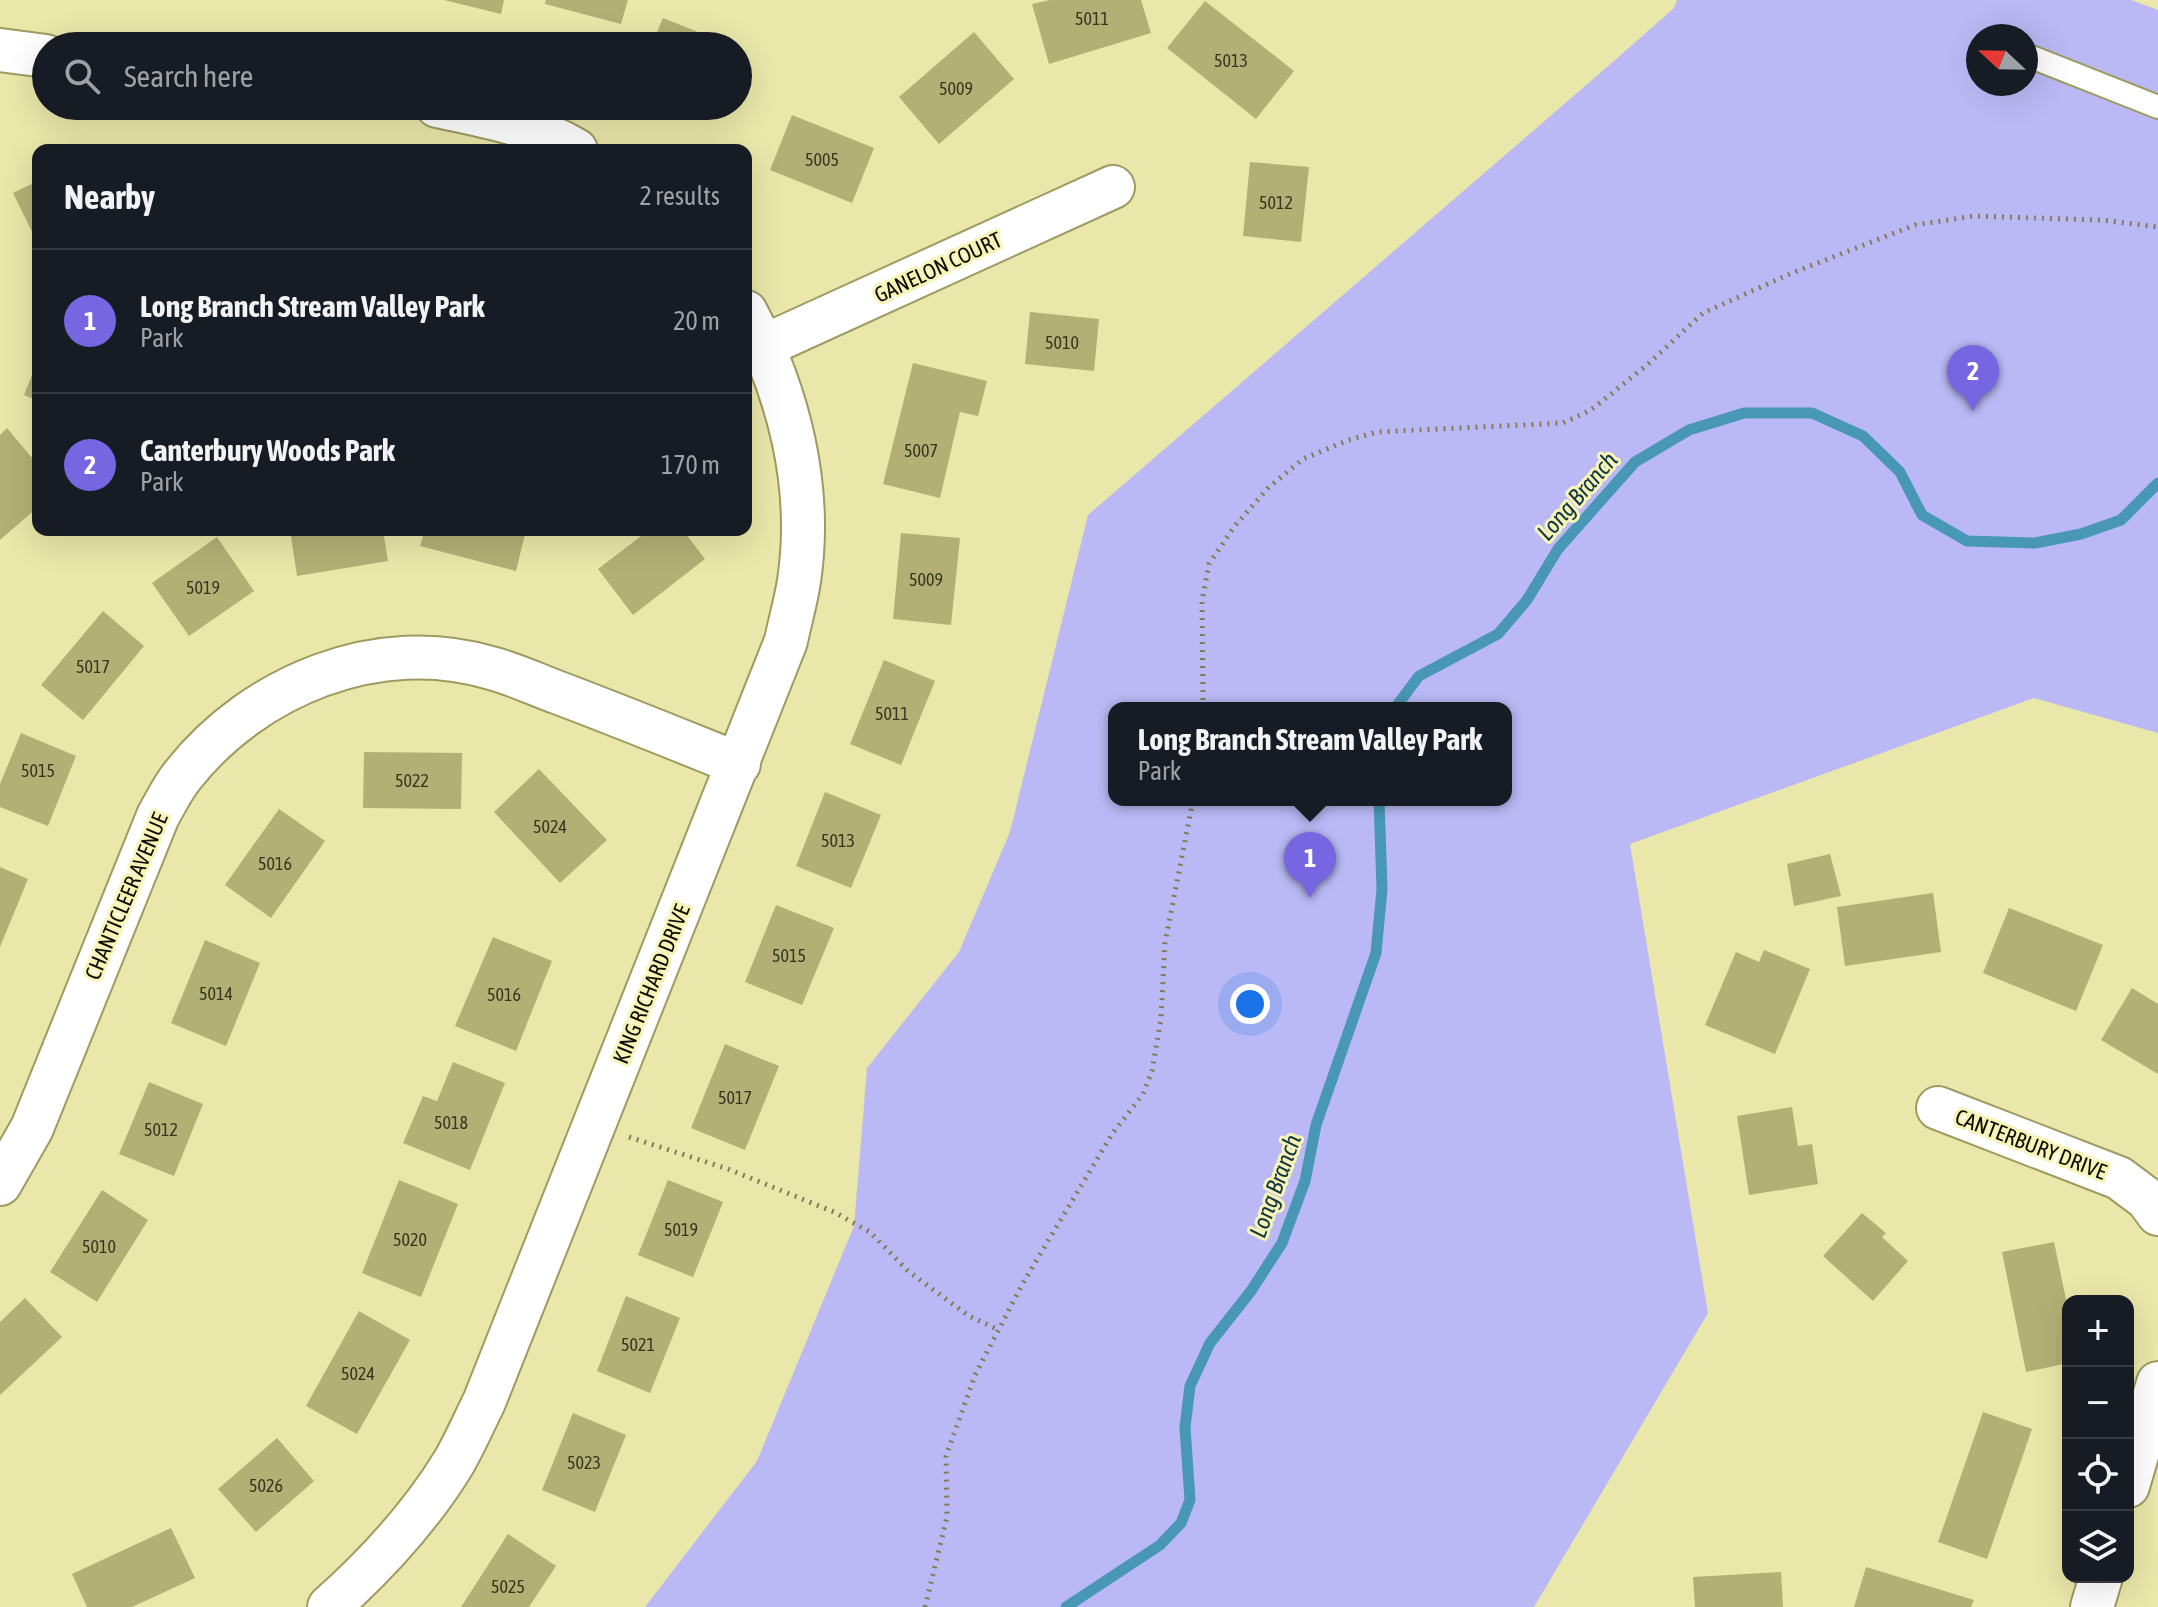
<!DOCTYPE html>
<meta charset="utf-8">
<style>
body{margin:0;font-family:"Asap Condensed",sans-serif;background:#20242c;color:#f1f3f6}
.controls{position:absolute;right:24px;bottom:24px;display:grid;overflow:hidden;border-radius:16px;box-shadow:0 8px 32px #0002}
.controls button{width:72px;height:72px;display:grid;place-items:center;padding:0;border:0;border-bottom:2px solid #363941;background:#171b24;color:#f1f3f6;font:40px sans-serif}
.compass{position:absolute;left:1966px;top:24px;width:72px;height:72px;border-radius:50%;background:#171b24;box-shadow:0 8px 32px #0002;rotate:292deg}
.you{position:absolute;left:1250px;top:1004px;width:28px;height:28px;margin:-20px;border:6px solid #fff;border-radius:50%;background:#1a73e8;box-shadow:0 0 0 12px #1a73e833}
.badge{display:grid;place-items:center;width:52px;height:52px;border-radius:50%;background:#7666e1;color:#fff;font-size:26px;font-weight:700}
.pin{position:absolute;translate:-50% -66px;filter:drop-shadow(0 2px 4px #0008)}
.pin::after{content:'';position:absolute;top:42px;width:28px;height:24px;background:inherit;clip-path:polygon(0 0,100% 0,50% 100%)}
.popup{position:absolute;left:1108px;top:702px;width:404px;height:104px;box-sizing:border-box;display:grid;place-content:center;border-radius:16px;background:#171b24;filter:drop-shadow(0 2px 6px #0005);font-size:26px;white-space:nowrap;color:#9ea1a6}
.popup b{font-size:30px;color:#f1f3f6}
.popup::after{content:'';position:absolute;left:50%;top:100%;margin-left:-16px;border:16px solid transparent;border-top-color:#171b24}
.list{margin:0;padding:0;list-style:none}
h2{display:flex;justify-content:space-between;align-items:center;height:104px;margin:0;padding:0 32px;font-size:34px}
h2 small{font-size:26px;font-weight:400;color:#9ea1a6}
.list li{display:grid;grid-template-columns:52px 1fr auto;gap:24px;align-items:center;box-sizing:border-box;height:144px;padding:0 32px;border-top:2px solid #363941}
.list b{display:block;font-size:30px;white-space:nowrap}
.list p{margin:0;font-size:26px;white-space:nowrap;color:#9ea1a6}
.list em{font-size:26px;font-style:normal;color:#9ea1a6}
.icon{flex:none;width:44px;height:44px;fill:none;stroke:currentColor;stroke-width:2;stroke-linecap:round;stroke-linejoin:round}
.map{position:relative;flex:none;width:2158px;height:1607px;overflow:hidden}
.search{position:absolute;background:#171b24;box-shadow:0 8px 32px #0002;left:32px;top:32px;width:720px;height:88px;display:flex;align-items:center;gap:20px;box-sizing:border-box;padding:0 28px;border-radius:44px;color:#9ea1a6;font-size:30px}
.panel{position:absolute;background:#171b24;box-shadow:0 8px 32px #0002;left:32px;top:144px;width:720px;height:392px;border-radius:16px}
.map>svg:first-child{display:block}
.green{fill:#bbb9f5;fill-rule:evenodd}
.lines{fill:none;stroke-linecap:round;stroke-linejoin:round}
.stream{stroke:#4897b5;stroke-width:11}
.building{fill:#b3b076}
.service-casing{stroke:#9e9b61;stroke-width:26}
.minor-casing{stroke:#9e9b61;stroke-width:46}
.path{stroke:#807e58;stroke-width:5;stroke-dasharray:2 6;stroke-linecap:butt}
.service{stroke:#fff;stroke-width:22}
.minor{stroke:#fff;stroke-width:42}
.labels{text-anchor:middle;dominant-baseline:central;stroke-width:6;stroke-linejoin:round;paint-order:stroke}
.number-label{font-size:18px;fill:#37351e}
.street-label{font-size:22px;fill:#0e0c00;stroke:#f7f4b7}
.water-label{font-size:24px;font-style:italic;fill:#123644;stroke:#f7f4b7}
</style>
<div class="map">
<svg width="2158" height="1607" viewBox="0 0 2158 1607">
<rect width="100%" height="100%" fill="#eae7aa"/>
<path class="green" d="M 1677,0 L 2131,0 L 2158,10 L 2158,733 L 2034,698 L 1630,844 L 1708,1313 L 1534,1607 L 645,1607 L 757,1461 L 854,1226 L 867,1068 L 959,952 L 1010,832 L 1088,515 L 1614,61 L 1674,8 ZM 1978,36 L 2026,36 L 2026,84 L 1978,84 ZM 1114,708 L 1506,708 L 1506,800 L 1114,800 Z"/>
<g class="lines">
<path class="stream" d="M 1395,708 L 1419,676 L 1498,634 L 1527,600 L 1558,549 L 1635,462 L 1689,430 L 1744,413 L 1812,413 L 1863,436 L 1900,472 L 1922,515 L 1967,541 L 2035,543 L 2081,534 L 2121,520 L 2158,483
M 1066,1607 L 1160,1545 L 1181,1523 L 1190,1500 L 1185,1427 L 1190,1386 L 1210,1343 L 1251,1291 L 1282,1243 L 1305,1181 L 1316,1125 L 1376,953 L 1382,889 L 1379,800"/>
</g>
<path class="building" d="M 444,0 L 504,0 L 501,14 Z
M 546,0 L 628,0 L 621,24 L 545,4 Z
M 1050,0 L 1141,0 L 1151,33 L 1049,64 L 1032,4 Z
M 1205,1 L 1294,71 L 1256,119 L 1167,48 Z
M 663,18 L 733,46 L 651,46 Z
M 974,32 L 1014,79 L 939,144 L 899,97 Z
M 792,115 L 874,148 L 852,203 L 770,170 Z
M 1250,162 L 1309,167 L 1301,242 L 1243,236 Z
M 38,181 L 38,244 L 13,193 Z
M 1030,312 L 1099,319 L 1094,371 L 1025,364 Z
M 38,360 L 38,401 L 24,395 Z
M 913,363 L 987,381 L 978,416 L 960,412 L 940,498 L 883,484 Z
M 7,428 L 38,465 L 38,507 L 0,540 L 0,435 Z
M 290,530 L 383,530 L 388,561 L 297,576 Z
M 425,530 L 526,530 L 516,571 L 420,546 Z
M 649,530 L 683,530 L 705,559 L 633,615 L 598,569 Z
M 901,533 L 960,538 L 951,625 L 893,619 Z
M 217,537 L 254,591 L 189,636 L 152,583 Z
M 103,611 L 144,646 L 83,720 L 41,685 Z
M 884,660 L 935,681 L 901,765 L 850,744 Z
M 21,733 L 76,756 L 48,826 L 0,807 L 0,784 Z
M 364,752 L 462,753 L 461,809 L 363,808 Z
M 539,769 L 607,840 L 560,883 L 494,812 Z
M 825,792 L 881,815 L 851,888 L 796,866 Z
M 279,809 L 325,841 L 271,918 L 225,885 Z
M 1830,854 L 1841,896 L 1794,906 L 1787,864 Z
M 0,867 L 28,879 L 0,947 Z
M 1933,893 L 1941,952 L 1845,966 L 1837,907 Z
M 776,905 L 834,928 L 802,1005 L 745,982 Z
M 2009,908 L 2103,945 L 2076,1011 L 1983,973 Z
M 493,937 L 552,961 L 516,1051 L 455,1026 Z
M 205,940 L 260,963 L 226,1046 L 171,1023 Z
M 1764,950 L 1810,969 L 1775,1054 L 1705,1025 L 1736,952 L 1759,962 Z
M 2132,988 L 2158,1004 L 2158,1074 L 2101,1040 Z
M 725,1044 L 779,1066 L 745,1150 L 691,1128 Z
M 453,1062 L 505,1083 L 470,1170 L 403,1143 L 423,1096 L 437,1101 Z
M 149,1082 L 203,1104 L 174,1176 L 119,1154 Z
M 1792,1107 L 1798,1146 L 1812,1144 L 1818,1184 L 1749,1195 L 1737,1116 Z
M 399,1180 L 458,1204 L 421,1297 L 362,1273 Z
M 668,1180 L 723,1202 L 693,1277 L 638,1255 Z
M 102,1190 L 148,1220 L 97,1302 L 50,1272 Z
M 1862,1213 L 1886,1233 L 1882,1237 L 1908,1261 L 1873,1301 L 1823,1256 Z
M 2054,1242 L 2068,1309 L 2068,1363 L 2026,1372 L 2002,1252 Z
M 626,1296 L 680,1318 L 650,1393 L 597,1371 Z
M 25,1298 L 62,1337 L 0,1395 L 0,1322 Z
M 359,1311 L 410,1340 L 357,1434 L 306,1406 Z
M 1983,1412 L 2032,1429 L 1987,1559 L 1938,1542 Z
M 573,1413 L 626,1435 L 595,1512 L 542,1490 Z
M 277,1438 L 314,1481 L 256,1532 L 218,1489 Z
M 171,1528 L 195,1578 L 132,1607 L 87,1607 L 72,1574 Z
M 508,1534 L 556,1566 L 529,1607 L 461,1607 Z
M 1866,1567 L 1974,1600 L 1971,1607 L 1854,1607 Z
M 1781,1572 L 1783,1607 L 1695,1607 L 1693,1577 Z"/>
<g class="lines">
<g class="service-casing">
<path id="service" d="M 2034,58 L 2158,107"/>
</g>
<g class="minor-casing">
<path id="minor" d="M 0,50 L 46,56
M 437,106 C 485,116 534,125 576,150
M 764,346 L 1113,187
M 1938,1108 L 2119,1178 L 2147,1199 L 2158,1214
M 0,1184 L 32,1128 L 158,816 C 166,802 173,787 183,775 C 254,685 379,634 491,668 C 514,674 537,685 559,693 C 620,716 679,740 739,764
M 2128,1486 L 2158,1383
M 329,1607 C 377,1564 420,1518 454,1462 C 465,1443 474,1422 484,1402 L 786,641 C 790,621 796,601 799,581 C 813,488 789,393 746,312
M 2092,1607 L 2101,1577"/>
</g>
<path class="path" d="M 1203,708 L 1202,601 L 1209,564 L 1234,527 L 1268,488 L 1303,459 L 1346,441 L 1377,432 L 1563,423 L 1591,410 L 1647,365 L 1703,313 L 1792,273 L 1915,225 L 1974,216 L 2101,220 L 2158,227
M 629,1137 L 728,1169 L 834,1212 L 870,1232 L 908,1271 L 969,1316 L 999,1330
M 925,1607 L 947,1517 L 946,1456 L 975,1375 L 1023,1283 L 1112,1134 L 1143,1094 L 1152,1071 L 1161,1018 L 1165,943 L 1193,800"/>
<use href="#service" class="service"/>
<use href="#minor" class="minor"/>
</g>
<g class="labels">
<g class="number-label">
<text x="1092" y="18">5011</text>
<text x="1231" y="60">5013</text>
<text x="956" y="88">5009</text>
<text x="822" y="159">5005</text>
<text x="1276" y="202">5012</text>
<text x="1062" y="342">5010</text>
<text x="921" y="450">5007</text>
<text x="926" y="579">5009</text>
<text x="203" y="587">5019</text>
<text x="93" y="666">5017</text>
<text x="892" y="713">5011</text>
<text x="38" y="770">5015</text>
<text x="412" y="780">5022</text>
<text x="550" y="826">5024</text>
<text x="838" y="840">5013</text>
<text x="275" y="863">5016</text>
<text x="789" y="955">5015</text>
<text x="216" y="993">5014</text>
<text x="504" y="994">5016</text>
<text x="735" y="1097">5017</text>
<text x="451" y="1122">5018</text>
<text x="161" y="1129">5012</text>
<text x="681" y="1229">5019</text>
<text x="410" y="1239">5020</text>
<text x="99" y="1246">5010</text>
<text x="638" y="1344">5021</text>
<text x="358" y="1373">5024</text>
<text x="584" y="1462">5023</text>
<text x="266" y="1485">5026</text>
<text x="508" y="1586">5025</text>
</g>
<g class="street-label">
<text transform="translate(938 267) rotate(-25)">GANELON COURT</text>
<text transform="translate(126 896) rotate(-67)">CHANTICLEER AVENUE</text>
<text transform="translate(651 984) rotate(-68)">KING RICHARD DRIVE</text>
<text transform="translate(2031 1144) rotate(21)">CANTERBURY DRIVE</text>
</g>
<g class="water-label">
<text transform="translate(1577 496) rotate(-49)">Long Branch</text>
<text transform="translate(1275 1186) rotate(-70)">Long Branch</text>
</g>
</g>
</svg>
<div class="controls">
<button>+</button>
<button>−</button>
<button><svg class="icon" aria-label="locate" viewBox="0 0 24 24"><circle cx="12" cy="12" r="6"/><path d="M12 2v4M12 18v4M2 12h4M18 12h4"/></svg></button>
<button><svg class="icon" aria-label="layers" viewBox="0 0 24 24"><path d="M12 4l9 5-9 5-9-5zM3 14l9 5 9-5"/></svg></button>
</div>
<svg class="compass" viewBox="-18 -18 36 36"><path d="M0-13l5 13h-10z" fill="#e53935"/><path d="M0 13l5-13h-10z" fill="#9ea1a6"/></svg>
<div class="you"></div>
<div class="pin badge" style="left:1310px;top:898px">1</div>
<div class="popup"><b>Long Branch Stream Valley Park</b>Park</div>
<div class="pin badge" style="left:1973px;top:411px">2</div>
<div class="search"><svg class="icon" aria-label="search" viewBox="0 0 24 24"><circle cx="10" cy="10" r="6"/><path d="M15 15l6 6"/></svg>Search here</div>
<section class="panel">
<h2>Nearby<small>2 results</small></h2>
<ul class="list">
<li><span class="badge">1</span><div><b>Long Branch Stream Valley Park</b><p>Park</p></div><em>20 m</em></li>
<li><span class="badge">2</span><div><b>Canterbury Woods Park</b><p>Park</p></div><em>170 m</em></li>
</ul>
</section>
</div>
